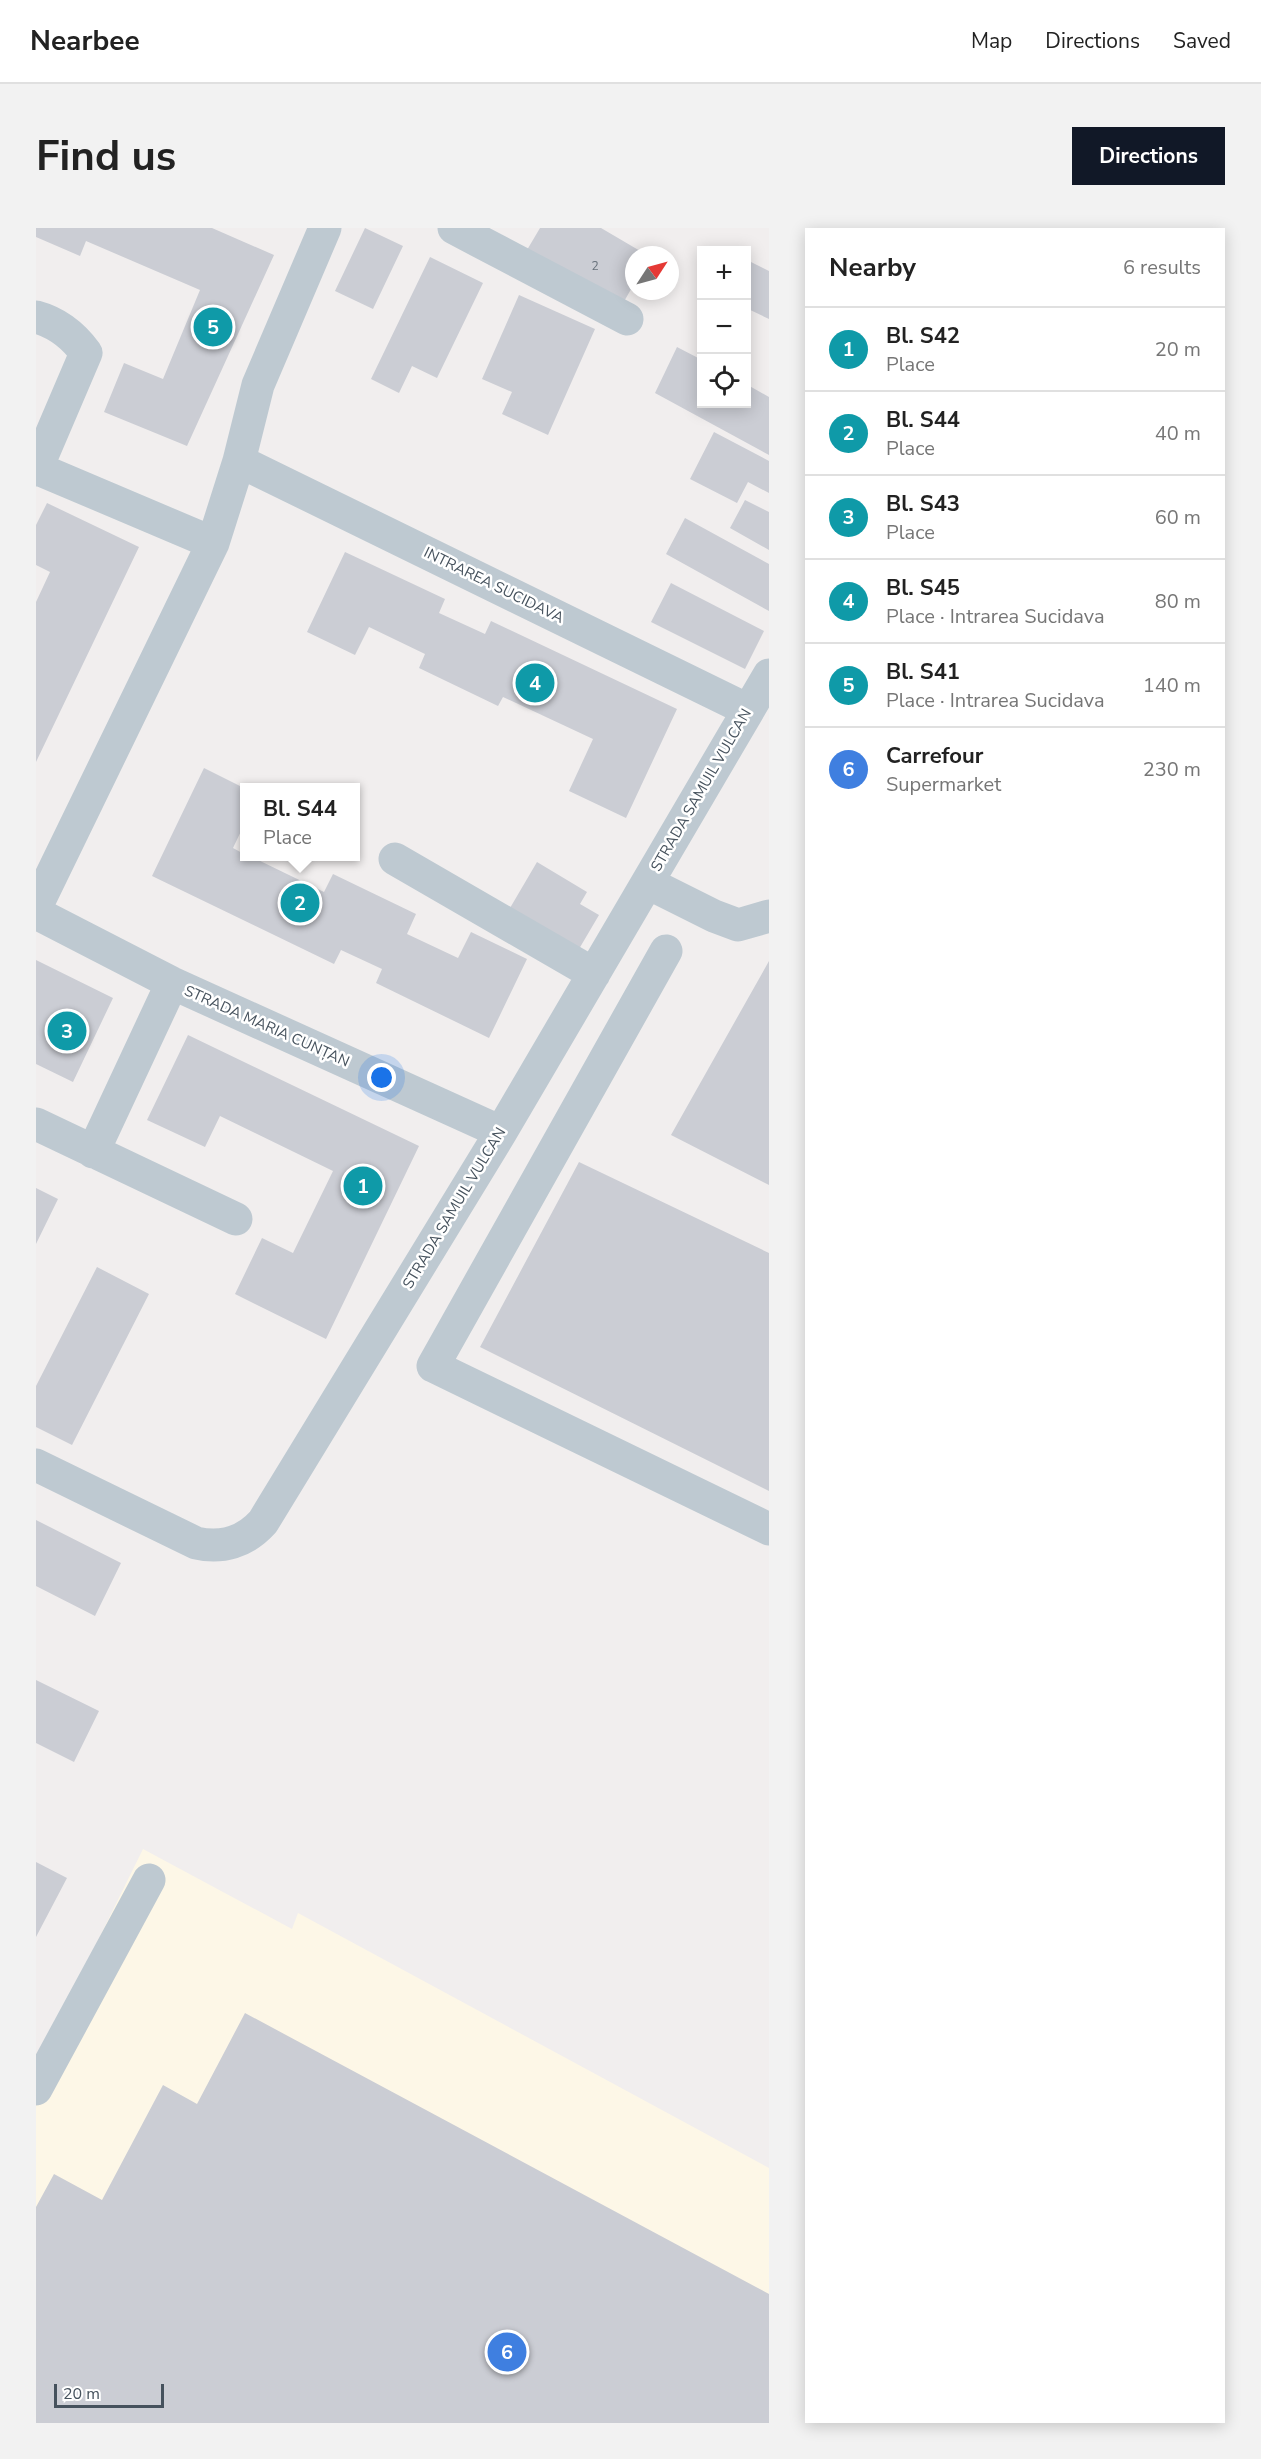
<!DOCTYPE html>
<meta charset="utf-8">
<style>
body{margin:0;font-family:"Nunito Sans",sans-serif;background:#f2f2f2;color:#222}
.controls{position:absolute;right:18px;top:18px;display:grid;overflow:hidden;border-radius:0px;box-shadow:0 3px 15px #0003}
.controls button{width:54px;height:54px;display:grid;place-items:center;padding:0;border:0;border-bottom:2px solid #e0e0e0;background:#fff;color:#222;font:30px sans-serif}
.compass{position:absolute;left:589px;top:18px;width:54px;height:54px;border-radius:50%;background:#fff;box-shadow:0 3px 15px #0003;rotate:54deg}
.scale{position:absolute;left:18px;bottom:15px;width:110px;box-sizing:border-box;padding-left:6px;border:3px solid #46525d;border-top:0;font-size:16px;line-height:21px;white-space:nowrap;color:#46525d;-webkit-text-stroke:4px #fff;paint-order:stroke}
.you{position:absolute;left:346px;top:850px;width:21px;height:21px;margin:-15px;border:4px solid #fff;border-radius:50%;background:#1a73e8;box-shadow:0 0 0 9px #1a73e833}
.badge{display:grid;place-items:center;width:39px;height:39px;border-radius:50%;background:#111827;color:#fff;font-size:20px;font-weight:700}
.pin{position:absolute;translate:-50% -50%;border:3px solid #fff;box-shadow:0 2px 6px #0006}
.popup{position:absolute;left:204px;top:555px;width:120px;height:78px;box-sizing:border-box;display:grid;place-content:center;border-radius:0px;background:#fff;filter:drop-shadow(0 2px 4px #0005);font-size:20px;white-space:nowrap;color:#767676}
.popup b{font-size:22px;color:#222}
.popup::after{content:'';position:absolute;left:50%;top:100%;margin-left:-12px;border:12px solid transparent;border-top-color:#fff}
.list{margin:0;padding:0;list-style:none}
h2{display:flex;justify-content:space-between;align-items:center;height:78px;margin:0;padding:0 24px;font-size:26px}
h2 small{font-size:20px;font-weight:400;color:#767676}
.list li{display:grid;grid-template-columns:39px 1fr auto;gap:18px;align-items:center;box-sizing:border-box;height:84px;padding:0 24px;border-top:2px solid #e0e0e0}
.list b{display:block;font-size:22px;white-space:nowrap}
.list p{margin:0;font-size:20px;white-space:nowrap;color:#767676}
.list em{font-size:20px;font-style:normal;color:#767676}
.icon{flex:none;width:33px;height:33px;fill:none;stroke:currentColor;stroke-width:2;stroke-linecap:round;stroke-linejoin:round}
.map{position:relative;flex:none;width:733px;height:2195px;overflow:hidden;border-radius:0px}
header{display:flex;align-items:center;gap:36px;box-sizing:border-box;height:84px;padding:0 30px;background:#fff;border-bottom:2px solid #e0e0e0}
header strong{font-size:28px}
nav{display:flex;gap:33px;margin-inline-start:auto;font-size:21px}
.intro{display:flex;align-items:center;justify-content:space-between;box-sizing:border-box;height:144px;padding:0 36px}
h1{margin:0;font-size:42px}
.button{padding:15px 27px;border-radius:0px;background:#111827;color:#fff;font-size:21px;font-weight:700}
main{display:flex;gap:36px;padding:0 36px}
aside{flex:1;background:#fff;border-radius:0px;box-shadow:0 3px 15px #0003}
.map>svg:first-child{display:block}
.commercial{fill:#fdf7e7}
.building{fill:#cbcdd4}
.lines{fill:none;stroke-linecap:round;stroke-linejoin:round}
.minor{stroke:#bec9d1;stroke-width:33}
.labels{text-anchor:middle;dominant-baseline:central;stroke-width:5;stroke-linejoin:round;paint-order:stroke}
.number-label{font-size:12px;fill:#67717b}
.street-label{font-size:15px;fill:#46525d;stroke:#fff}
</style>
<header>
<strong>Nearbee</strong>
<nav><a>Map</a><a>Directions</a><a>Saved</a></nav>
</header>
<div class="intro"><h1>Find us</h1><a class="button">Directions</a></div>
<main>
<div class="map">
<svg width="733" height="2195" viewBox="0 0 733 2195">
<rect width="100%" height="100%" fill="#f1eeee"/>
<path class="commercial" d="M 107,1621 L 256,1701 L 262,1685 L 733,1940 L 733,2195 L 0,2195 L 0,1838 Z"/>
<path class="building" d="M 0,0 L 176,0 L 238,27 L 151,218 L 68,184 L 88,135 L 127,151 L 164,62 L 50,13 L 44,28 L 0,9 Z
M 329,0 L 367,18 L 337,81 L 299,63 Z
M 504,0 L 565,0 L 611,27 L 598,27 L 598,56 L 586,77 L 491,22 Z
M 394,29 L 447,55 L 401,150 L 376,138 L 363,165 L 335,151 Z
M 713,33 L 733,43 L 733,91 L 710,80 L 710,37 Z
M 483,67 L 559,101 L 512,207 L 466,186 L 476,164 L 446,151 Z
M 641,119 L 666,132 L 666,176 L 710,176 L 710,156 L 733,169 L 733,227 L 619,165 Z
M 678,204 L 733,233 L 733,265 L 712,254 L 701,275 L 654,251 Z
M 709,272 L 733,284 L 733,322 L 694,300 Z
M 11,275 L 103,319 L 0,534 L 0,374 L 14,344 L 0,337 L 0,297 Z
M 649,290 L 733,336 L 733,383 L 630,326 Z
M 309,324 L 409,371 L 403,385 L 449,406 L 455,393 L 641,481 L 590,590 L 533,563 L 557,511 L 467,469 L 462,478 L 383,440 L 389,426 L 333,399 L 319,427 L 271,404 Z
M 635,355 L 728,403 L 709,441 L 615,394 Z
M 168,540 L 208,560 L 208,597 L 197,620 L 208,626 L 208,628 L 214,628 L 288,664 L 297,646 L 380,686 L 371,706 L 422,730 L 435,704 L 491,731 L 453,810 L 340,755 L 346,741 L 305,722 L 298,736 L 116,648 Z
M 501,634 L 551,664 L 544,676 L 563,687 L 543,721 L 474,680 Z
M 0,732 L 77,770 L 37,854 L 0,836 Z
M 733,733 L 733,957 L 635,907 Z
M 152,807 L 383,918 L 290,1111 L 199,1066 L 226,1010 L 257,1025 L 297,943 L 184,888 L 169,919 L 111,892 Z
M 543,934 L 733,1025 L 733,1263 L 444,1119 Z
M 0,960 L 22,971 L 0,1016 Z
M 61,1039 L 113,1066 L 36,1217 L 0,1199 L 0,1158 Z
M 0,1292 L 85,1335 L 59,1388 L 0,1358 Z
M 0,1452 L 63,1483 L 38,1534 L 0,1515 Z
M 0,1634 L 31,1650 L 0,1709 Z
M 209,1785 L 733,2066 L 733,2195 L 0,2195 L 0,1979 L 18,1946 L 66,1972 L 127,1857 L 161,1876 Z"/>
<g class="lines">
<path class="minor" d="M 418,0 L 591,91
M 0,89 C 22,95 37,107 50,125 L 0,242
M 203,233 L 712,482
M 0,240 L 177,315
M 359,631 L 558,746
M 612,655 L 678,688 L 702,697 L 733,688
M 0,679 L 177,315 L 203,233 L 222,157 L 289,0
M 0,685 L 136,755 L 465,904
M 630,723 L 397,1138 L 733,1301
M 0,896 L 200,991
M 57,924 L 136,755
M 0,1237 L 160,1315 C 186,1321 209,1314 227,1294 L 465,904 L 733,447
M 0,1861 L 113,1652"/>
</g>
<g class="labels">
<g class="number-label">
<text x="559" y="38">2</text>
</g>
<g class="street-label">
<text transform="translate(458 357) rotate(26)">INTRAREA SUCIDAVA</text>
<text transform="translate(665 562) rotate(-60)">STRADA SAMUIL VULCAN</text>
<text transform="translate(231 798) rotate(24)">STRADA MARIA CUNȚAN</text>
<text transform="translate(418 980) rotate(-59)">STRADA SAMUIL VULCAN</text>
</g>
</g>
</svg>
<div class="controls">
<button>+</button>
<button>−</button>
<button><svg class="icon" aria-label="locate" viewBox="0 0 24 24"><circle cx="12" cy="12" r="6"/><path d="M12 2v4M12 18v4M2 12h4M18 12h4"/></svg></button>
</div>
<svg class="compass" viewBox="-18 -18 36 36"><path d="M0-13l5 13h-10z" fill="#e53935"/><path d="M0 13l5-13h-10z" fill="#767676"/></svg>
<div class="scale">20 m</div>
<div class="you"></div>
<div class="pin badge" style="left:327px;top:958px;background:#0f9aa8">1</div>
<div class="pin badge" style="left:264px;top:675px;background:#0f9aa8">2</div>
<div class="popup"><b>Bl. S44</b>Place</div>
<div class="pin badge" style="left:31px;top:803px;background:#0f9aa8">3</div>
<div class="pin badge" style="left:499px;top:455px;background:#0f9aa8">4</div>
<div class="pin badge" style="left:177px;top:99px;background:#0f9aa8">5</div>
<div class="pin badge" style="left:471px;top:2124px;background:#3f7fe0">6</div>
</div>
<aside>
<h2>Nearby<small>6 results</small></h2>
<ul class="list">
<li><span class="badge" style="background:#0f9aa8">1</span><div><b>Bl. S42</b><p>Place</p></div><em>20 m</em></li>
<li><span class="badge" style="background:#0f9aa8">2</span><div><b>Bl. S44</b><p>Place</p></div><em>40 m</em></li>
<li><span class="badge" style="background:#0f9aa8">3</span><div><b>Bl. S43</b><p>Place</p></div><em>60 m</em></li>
<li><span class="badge" style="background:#0f9aa8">4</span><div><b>Bl. S45</b><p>Place · Intrarea Sucidava</p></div><em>80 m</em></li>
<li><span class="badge" style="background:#0f9aa8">5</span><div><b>Bl. S41</b><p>Place · Intrarea Sucidava</p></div><em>140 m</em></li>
<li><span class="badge" style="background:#3f7fe0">6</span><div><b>Carrefour</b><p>Supermarket</p></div><em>230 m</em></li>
</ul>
</aside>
</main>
